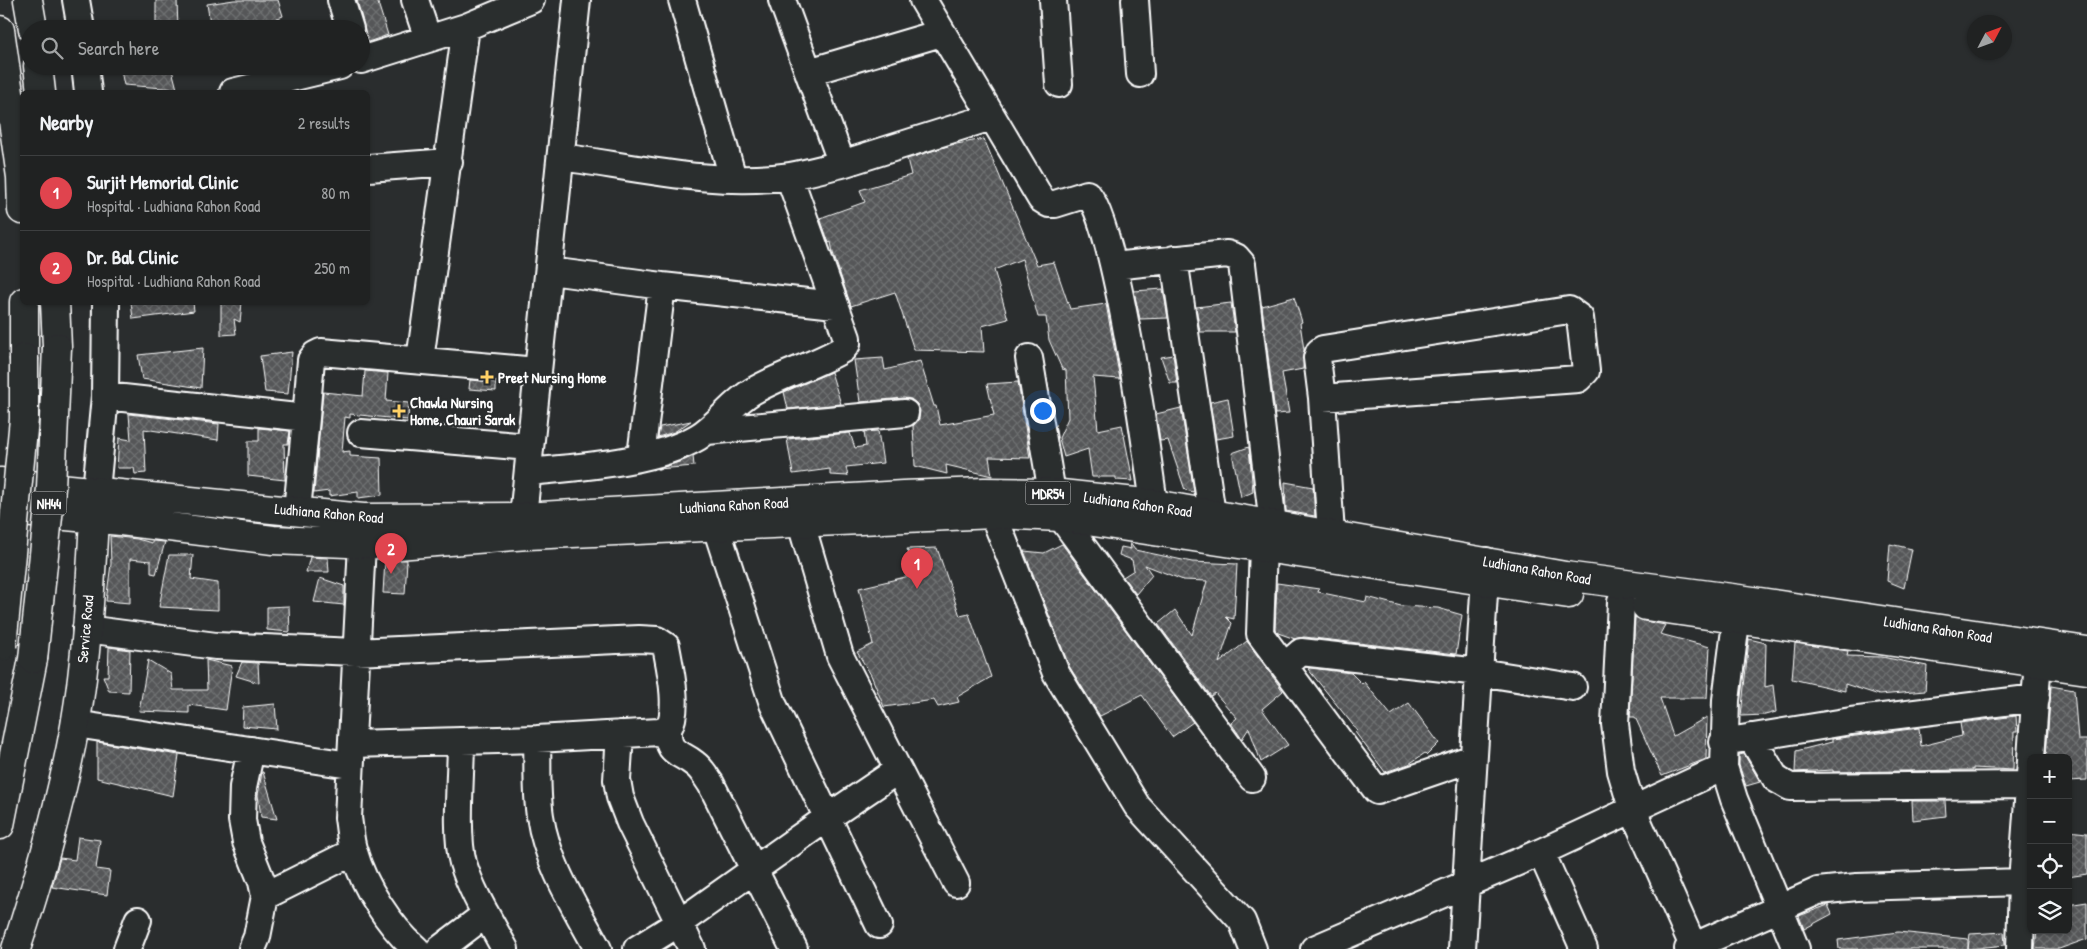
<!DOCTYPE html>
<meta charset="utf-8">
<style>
body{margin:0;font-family:"Patrick Hand",sans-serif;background:#282a2a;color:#f1f3f6}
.controls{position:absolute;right:15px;bottom:15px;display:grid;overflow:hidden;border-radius:8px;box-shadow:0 1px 4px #0004}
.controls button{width:45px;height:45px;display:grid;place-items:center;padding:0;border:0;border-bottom:1px solid #3d3f40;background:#202222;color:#f1f3f6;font:25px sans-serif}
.compass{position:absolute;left:1967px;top:15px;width:45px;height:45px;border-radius:50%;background:#202222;box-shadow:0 1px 4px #0004;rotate:49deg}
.you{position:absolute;left:1042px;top:410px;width:18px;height:18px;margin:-12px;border:4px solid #fff;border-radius:50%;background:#1a73e8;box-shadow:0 0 0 8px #1a73e833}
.badge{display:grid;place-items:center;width:32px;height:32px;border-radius:50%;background:#ffd166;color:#fff;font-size:16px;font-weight:700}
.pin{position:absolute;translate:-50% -41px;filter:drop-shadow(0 1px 2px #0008)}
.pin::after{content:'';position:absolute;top:26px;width:18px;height:15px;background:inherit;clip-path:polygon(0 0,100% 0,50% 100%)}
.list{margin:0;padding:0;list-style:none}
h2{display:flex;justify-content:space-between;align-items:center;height:65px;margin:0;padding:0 20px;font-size:21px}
h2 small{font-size:16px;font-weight:400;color:#a2a4a5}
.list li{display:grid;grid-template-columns:32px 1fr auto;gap:15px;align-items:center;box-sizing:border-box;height:75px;padding:0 20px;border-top:1px solid #3d3f40}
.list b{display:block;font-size:19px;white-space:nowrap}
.list p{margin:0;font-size:16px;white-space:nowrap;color:#a2a4a5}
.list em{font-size:16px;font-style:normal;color:#a2a4a5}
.icon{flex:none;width:28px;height:28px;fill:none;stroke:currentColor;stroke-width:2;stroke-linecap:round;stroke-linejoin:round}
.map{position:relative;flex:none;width:2087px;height:949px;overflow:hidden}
.search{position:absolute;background:#202222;box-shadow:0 1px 4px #0004;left:20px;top:20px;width:350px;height:55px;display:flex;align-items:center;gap:12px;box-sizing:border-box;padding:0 18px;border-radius:28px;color:#a2a4a5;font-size:19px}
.panel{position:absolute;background:#202222;box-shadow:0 1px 4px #0004;left:20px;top:90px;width:350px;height:215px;border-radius:8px}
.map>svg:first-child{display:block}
.building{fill:url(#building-cross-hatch);stroke:#fff}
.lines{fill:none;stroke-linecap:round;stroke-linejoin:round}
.minor-casing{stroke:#fff;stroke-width:30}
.major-casing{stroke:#fff;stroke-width:31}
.highway-casing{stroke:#fff;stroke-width:31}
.minor{stroke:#2a2d2e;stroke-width:26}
.major{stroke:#2a2d2e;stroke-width:28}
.highway{stroke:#2a2d2e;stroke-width:28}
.highway-bridge-casing{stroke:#fff;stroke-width:31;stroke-linecap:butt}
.highway-bridge{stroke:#2a2d2e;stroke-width:28}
.poi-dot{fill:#ffd166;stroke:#2a2d2e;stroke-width:2}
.labels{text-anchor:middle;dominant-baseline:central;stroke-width:4.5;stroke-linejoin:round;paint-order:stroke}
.shield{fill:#2a2d2e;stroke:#bfc0c0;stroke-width:1}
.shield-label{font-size:14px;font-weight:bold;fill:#fff}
.poi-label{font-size:15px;font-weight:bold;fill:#fff;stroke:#2a2d2e;text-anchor:start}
.street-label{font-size:15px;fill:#fff;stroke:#2a2d2e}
</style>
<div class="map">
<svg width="2087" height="949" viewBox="0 0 2087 949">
<defs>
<pattern id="building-cross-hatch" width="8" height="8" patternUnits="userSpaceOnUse" patternTransform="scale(1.25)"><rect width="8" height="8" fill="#555758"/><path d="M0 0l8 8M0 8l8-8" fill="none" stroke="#6e7071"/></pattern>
</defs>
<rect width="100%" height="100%" fill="#2a2d2e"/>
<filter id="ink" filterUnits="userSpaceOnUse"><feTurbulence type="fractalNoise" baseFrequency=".02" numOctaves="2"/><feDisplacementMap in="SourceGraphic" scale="10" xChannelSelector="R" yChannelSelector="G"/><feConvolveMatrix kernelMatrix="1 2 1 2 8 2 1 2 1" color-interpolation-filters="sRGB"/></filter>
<g filter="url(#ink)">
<path class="building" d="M 156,0 L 177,0 L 178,29 L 156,29 Z
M 234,0 L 278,0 L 283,16 L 250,29 L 211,29 L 207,4 Z
M 357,0 L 377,0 L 388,35 L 368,42 Z
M 120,66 L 171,66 L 177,89 L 124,85 Z
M 984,139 L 1037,265 L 1054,262 L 1070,309 L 1106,304 L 1120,379 L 1093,377 L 1098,430 L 1122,425 L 1133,481 L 1116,480 L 1116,477 L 1092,477 L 1088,449 L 1064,457 L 1059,438 L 1068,418 L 1066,370 L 1062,369 L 1049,340 L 1046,317 L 1038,317 L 1022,259 L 994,270 L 1008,319 L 982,326 L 984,352 L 914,350 L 895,292 L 851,306 L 833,253 L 831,242 L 829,243 L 820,218 L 865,202 L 860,190 L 911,175 L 907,159 L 951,145 Z
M 1163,289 L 1168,318 L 1140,319 L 1134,291 Z
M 1294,297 L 1302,322 L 1300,323 L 1304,350 L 1303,369 L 1282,373 L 1289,413 L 1275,414 L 1262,306 Z
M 131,302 L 193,302 L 194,311 L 133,319 Z
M 221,302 L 242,302 L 240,322 L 234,319 L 236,334 L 221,335 Z
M 1231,303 L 1235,332 L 1200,332 L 1196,307 Z
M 203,348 L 201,388 L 142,379 L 138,355 Z
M 292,352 L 288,394 L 265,392 L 260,356 Z
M 1173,355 L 1177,383 L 1170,383 L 1161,357 Z
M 883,358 L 885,370 L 920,361 L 934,406 L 936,406 L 940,425 L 994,415 L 987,384 L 1018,382 L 1030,458 L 989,457 L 992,476 L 946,465 L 947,474 L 915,466 L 913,426 L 919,419 L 920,411 L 917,404 L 911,399 L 904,398 L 860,402 L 854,360 Z
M 365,371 L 388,373 L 386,401 L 409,403 L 408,420 L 350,414 L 350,418 L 345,417 L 342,452 L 350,451 L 350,456 L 381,458 L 382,495 L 358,498 L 358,492 L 329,496 L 329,491 L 314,493 L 323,392 L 363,396 Z
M 831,372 L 841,404 L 788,409 L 784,392 Z
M 470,380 L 496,382 L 496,391 L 469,389 Z
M 1228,398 L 1234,436 L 1216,439 L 1210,402 Z
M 1181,408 L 1194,492 L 1185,490 L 1168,440 L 1160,441 L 1156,414 Z
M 129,414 L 219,424 L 218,440 L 144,429 L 146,473 L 135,474 L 134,468 L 117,468 L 119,438 L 131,440 Z
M 691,421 L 674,432 L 658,437 L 660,427 Z
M 259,428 L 290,431 L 288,444 L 284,444 L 285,480 L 248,476 L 248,441 L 259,441 Z
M 878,431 L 883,463 L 846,467 L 848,476 L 830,475 L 830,469 L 793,474 L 787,439 L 850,433 L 855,448 L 866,446 L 864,432 Z
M 1249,447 L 1253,492 L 1241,497 L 1232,453 Z
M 693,456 L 694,466 L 658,469 L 685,460 Z
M 1285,482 L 1313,487 L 1315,516 L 1286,511 Z
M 110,536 L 137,539 L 152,543 L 152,541 L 165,542 L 156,574 L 151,573 L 151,561 L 130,559 L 130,603 L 106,601 L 111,564 Z
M 1130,543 L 1135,550 L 1192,562 L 1237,564 L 1234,619 L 1226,617 L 1232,623 L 1219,663 L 1247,641 L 1283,691 L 1262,709 L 1288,745 L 1261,762 L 1249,728 L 1242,739 L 1231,723 L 1237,718 L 1215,693 L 1211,696 L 1158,624 L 1175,610 L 1192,635 L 1207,581 L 1183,580 L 1145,565 L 1152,575 L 1136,594 L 1123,577 L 1134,570 L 1132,560 L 1119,555 L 1121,547 L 1131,549 Z
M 1062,544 L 1193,722 L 1172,737 L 1142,695 L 1100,716 L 1069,666 L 1024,551 L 1044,553 Z
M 1890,544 L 1912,549 L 1904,588 L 1887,581 Z
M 937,548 L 960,616 L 969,614 L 991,677 L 957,697 L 959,702 L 938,707 L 934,700 L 884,707 L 871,675 L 857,652 L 873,644 L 859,588 L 918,574 L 907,549 Z
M 169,555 L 193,555 L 191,579 L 218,583 L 218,610 L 159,607 Z
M 310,557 L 328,558 L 329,572 L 306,572 Z
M 385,560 L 407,560 L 405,594 L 383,593 Z
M 320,578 L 344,586 L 344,605 L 314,602 Z
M 1277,583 L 1319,589 L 1318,592 L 1366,602 L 1367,597 L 1401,606 L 1438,608 L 1462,615 L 1456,654 L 1304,637 L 1295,639 L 1278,633 L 1275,629 Z
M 289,606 L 290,632 L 267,630 L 267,607 Z
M 1635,617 L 1644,621 L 1665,625 L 1660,634 L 1710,647 L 1707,698 L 1660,698 L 1673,736 L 1707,717 L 1706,759 L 1662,776 L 1635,717 L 1630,717 Z
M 1749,639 L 1766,643 L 1765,687 L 1773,685 L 1776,712 L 1765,715 L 1741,716 Z
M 1795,643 L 1848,651 L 1847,656 L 1882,657 L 1927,666 L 1925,691 L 1879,695 L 1845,684 L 1845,691 L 1792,679 Z
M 109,647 L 130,650 L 129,692 L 109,691 L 103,676 L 108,676 Z
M 148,660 L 171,674 L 173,690 L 207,690 L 206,660 L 232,666 L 226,710 L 189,705 L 189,713 L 139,711 Z
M 242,662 L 258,663 L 259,683 L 236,676 Z
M 1310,668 L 1351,673 L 1362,684 L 1364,682 L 1391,715 L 1409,703 L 1439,743 L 1427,755 L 1425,753 L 1409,764 L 1385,772 L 1355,732 L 1357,730 L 1308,669 Z
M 2051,686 L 2074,690 L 2078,740 L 2087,740 L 2087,780 L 2068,781 L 2068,758 L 2046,758 Z
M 275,704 L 277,729 L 242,726 L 243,707 Z
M 2016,716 L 2017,732 L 2014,732 L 2013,770 L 1973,768 L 1973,770 L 1833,772 L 1833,770 L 1795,772 L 1796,751 L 1832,742 L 1832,739 L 1919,728 L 1921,746 L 1962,736 L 1960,723 Z
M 97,742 L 179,755 L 173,796 L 97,778 Z
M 1744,754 L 1758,778 L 1760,782 L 1746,786 L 1739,765 L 1739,755 Z
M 262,772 L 263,772 L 277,819 L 261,817 L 258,795 Z
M 1912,801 L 1945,801 L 1946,816 L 1913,820 Z
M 2068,831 L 2087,833 L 2087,874 L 2068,877 Z
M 78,837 L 100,840 L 96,869 L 110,871 L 107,895 L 52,887 L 60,858 L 75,860 Z
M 2087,902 L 2087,939 L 2059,949 L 2035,949 L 2037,930 L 2068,930 L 2068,905 Z
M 1828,905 L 1832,914 L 1804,929 L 1799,916 Z
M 1898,932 L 1968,939 L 1968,949 L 1839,949 L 1838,940 Z
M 2004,932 L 2005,945 L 1968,949 L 1970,934 Z"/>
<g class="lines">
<g class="minor-casing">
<path id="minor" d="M 76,0 L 81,29
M 341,0 L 350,29
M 415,0 L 428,39
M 682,0 L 733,178
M 923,0 L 1041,199 L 1049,204 L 1055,204 L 1087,194 C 1114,212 1148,460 1154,504
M 1053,0 L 1059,84
M 1135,0 L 1140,74
M 361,60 L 466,27 L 531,0
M 85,66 L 88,92
M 809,72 L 941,33
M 233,92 L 340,66
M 561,157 C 635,167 715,187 790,176 C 807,173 825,168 842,164 L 782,0
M 842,164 L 991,117
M 368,168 L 449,162
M 1174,259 L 1212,514
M 1114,266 L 1227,254 L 1236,257 L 1242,264 L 1273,525
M 550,271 L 662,286 L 835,305
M 1029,358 L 1052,493
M 420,360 L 466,27
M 105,396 L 306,418 L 297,511
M 1322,398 L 1578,379 L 1586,371 L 1580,318 L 1569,310 L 1323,349 L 1319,352 L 1317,358 L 1322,398 L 1331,534
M 306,418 L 311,360 L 315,355 L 321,352 L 537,371
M 707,431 L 905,413
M 361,433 L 530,447
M 641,456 L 662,286
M 528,472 C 578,467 654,463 698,437 C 719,424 732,403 753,391 C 782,374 814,366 843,349 L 847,344 L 847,338 L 789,176
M 96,491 L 105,396 L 106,302
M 986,496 L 1056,673 L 1137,806 L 1242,921 L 1253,949
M 795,503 L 840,656 L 956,883
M 523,517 C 540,345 559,172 577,0
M 1061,517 L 1252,778
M 716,527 L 773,704 L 879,925
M 362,544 L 348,818 C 350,829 350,841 354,852 C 363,885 390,927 416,949
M 1263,546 L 1260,634 L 1377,791 L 1473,758
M 1739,599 L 1726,700 L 1724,767 L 1734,799 L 1796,949
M 1621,602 L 1615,724 L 1621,771 L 1632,808 L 1693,946
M 86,629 L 216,646 L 355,652 L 639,639 L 657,640 L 666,646 C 670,668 680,710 668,729 L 659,732 L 537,739 L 352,744
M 1285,666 L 1301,652 L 1479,672 L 1573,687
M 75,724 L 350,765
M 668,729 C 667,755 679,751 695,764 C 702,769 706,777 711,784 L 794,949
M 620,734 L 617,780 L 620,797 L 630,823 L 692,949
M 1751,737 L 1776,779 L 1790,787 L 2029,785
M 537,739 C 538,764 536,791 540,816 C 547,864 576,908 598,949
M 461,741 C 461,773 455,834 463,863 C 472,893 490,921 505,949
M 1723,742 L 1851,721 L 2036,698
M 251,750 L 243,787 L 242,820 L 246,842 L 262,882 L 265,896 L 257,937 L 252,949
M 2031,758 L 2039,645
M 1541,852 L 1584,949
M 265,896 L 353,852
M 127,949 L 138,920
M 440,949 L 486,914
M 637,949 L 679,923 L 827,818 L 898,770
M 1314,949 L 1541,852 L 1724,767
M 1462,949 L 1486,561
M 1688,949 L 1818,891 L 1857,887 L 2022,882
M 2020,949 L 2022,882 L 2031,761"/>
</g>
<g class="major-casing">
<path id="major" d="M 0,482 L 363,518 L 523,517 L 903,495 L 984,492 L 1052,493 L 1154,504 L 1565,576 L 1739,599 L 2087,651
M 0,510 L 121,521 L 273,540 L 397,545 L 528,535 L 994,514 L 1061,517 L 1569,594
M 1646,606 L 2087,670
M 16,949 C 40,876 61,802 75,726 C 88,652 91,574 95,499"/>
</g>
<g class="highway-casing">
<path id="highway" d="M 28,0 L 33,29
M 0,30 L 21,177 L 22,210
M 38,66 L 41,92
M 24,302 L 24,358
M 55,302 L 57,347
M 0,825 L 33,659"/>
</g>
<use href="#minor" class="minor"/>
<use href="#major" class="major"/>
<use href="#highway" class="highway"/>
<g class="highway-bridge-casing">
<path id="highway-bridge" d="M 2,646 L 24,419 L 24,358
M 33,659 L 51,488 L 57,347"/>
</g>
<use href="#highway-bridge" class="highway-bridge"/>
</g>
</g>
<g class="poi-dot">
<path d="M484.5 369.5h5v5h5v5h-5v5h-5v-5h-5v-5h5z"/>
<path d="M396.5 403.5h5v5h5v5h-5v5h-5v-5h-5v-5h5z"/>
</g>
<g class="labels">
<g class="shield">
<rect x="1025.5" y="481.5" width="45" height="23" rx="4"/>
<rect x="31.5" y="491.5" width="35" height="23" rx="4"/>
</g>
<g class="shield-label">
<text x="1048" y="493">MDR54</text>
<text x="49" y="503">NH44</text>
</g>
<g class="poi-label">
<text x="498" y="377">Preet Nursing Home</text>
<text x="410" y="402">Chawla Nursing<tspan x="410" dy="17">Home, Chauri Sarak</tspan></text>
</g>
<g class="street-label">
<text transform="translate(1138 504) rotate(8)">Ludhiana Rahon Road</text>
<text transform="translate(734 505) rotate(-3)">Ludhiana Rahon Road</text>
<text transform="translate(329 513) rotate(5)">Ludhiana Rahon Road</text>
<text transform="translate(1537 570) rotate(10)">Ludhiana Rahon Road</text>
<text transform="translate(85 629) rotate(-85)">Service Road</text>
<text transform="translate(1938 629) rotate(9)">Ludhiana Rahon Road</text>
</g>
</g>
</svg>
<div class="controls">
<button>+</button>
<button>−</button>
<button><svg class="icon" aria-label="locate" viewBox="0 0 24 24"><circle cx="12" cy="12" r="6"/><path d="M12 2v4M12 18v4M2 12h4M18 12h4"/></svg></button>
<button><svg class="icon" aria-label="layers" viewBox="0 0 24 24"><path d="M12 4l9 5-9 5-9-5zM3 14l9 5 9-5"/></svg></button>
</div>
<svg class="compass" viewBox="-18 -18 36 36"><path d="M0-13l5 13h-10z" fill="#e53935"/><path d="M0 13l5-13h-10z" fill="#a2a4a5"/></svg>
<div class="you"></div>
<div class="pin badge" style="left:917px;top:589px;background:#e0444e">1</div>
<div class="pin badge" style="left:391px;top:574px;background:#e0444e">2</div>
<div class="search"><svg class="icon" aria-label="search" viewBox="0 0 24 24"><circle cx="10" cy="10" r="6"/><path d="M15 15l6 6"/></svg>Search here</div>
<section class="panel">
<h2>Nearby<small>2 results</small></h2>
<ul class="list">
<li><span class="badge" style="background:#e0444e">1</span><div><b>Surjit Memorial Clinic</b><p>Hospital · Ludhiana Rahon Road</p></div><em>80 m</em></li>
<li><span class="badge" style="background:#e0444e">2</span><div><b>Dr. Bal Clinic</b><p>Hospital · Ludhiana Rahon Road</p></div><em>250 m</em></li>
</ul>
</section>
</div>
